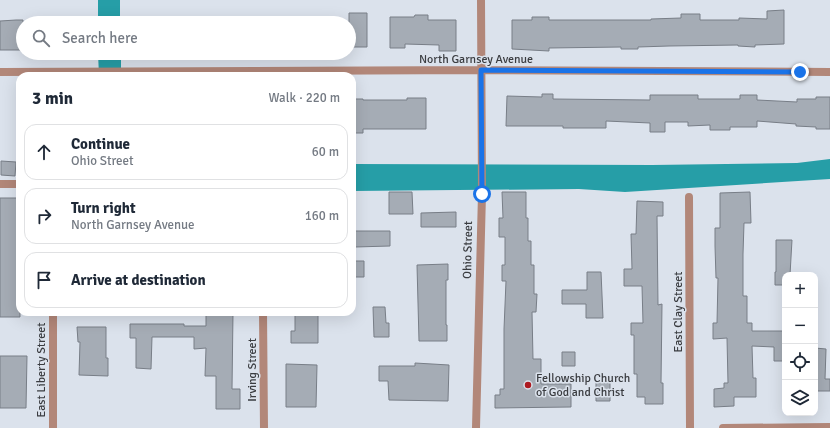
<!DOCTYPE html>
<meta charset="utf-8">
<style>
body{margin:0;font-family:Signika,sans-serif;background:#f6f6f7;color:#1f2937}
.controls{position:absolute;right:12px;bottom:12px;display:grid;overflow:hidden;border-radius:8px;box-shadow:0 4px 16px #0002}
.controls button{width:36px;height:36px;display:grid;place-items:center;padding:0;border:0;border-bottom:1px solid #e0e1e3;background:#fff;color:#1f2937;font:20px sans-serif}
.stop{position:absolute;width:12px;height:12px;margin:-9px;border:3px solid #1a73e8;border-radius:50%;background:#fff}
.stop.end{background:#1a73e8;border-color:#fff;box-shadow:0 1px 4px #0008}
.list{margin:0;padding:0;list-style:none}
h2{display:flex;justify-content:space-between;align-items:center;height:52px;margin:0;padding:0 16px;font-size:17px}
h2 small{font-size:13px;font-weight:400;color:#747a83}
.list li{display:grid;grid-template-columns:26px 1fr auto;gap:12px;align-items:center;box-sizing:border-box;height:56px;margin:0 8px 8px;padding:0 8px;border:1px solid #e0e1e3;border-radius:12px}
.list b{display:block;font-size:15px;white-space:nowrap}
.list p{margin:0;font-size:13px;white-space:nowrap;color:#747a83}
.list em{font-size:13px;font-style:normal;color:#747a83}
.icon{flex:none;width:22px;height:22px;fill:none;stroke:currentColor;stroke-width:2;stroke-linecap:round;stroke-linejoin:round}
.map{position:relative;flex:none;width:830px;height:428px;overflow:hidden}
.search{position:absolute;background:#fff;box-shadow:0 4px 16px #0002;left:16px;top:16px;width:340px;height:44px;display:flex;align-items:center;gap:10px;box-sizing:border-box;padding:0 14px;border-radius:22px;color:#747a83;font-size:15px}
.panel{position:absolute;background:#fff;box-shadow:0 4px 16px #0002;left:16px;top:72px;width:340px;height:244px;border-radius:12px}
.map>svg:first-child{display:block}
.water{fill:#269ea7}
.building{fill:#a5acb5;stroke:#787e87}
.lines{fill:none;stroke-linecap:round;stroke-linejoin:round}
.minor{stroke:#b28779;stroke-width:8}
.route{stroke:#1a73e8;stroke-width:5}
.poi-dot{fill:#ad1a21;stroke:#dbe2ec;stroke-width:1.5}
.labels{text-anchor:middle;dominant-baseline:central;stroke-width:3;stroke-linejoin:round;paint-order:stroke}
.street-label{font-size:12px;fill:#3a3c40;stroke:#dbe2ec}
.poi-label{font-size:12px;fill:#3a3c40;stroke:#dbe2ec;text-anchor:start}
</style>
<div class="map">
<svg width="830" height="428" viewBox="0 0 830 428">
<rect width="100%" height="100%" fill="#dbe2ec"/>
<path class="water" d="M 98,0 L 120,0 L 120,23 L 98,23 Z
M 98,53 L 121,53 L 121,76 L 99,76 Z
M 830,159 L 830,179 L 625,192 L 579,189 L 352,191 L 352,164 L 652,165 L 797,163 Z"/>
<path class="building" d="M 784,10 L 784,44 L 755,45 L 755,47 L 738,46 L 738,45 L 669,46 L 638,47 L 638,49 L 621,49 L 621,47 L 549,48 L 549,51 L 512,49 L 512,20 L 532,20 L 532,17 L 549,17 L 549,20 L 651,20 L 651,19 L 681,18 L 681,14 L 700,14 L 700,20 L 739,20 L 739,18 L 767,19 L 767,11 Z
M 349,13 L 367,13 L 367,47 L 349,47 Z
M 415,15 L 428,15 L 428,20 L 456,20 L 456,51 L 439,51 L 439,45 L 405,44 L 405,48 L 390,48 L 390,17 L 414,17 Z
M 16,20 L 23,20 L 23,50 L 0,50 L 0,21 Z
M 542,94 L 553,94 L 553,99 L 650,100 L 650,95 L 698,95 L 698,99 L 740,99 L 740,95 L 757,95 L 757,100 L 797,102 L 797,99 L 816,99 L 816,97 L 830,97 L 830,129 L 816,129 L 816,127 L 796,126 L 796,124 L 757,121 L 757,127 L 730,127 L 730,130 L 710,130 L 710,125 L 688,126 L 688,122 L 665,122 L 665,132 L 650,132 L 650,123 L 606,121 L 606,128 L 563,128 L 563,126 L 506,126 L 507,96 L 542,97 Z
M 407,98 L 426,98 L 426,129 L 363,129 L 363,133 L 352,133 L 352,99 L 363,99 L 363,100 L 407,100 Z
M 1,161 L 16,162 L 15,176 L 1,175 Z
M 389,192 L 412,192 L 413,214 L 389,214 Z
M 502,192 L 526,192 L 526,218 L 528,218 L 528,241 L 531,241 L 531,265 L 534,265 L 534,294 L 537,294 L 536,312 L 532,312 L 533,359 L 541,359 L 541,384 L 571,384 L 571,407 L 495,408 L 495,395 L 500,395 L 500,389 L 504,389 L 504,329 L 506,281 L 502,281 L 502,265 L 505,265 L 505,237 L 499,237 L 499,218 L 503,218 Z
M 750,192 L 751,223 L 744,223 L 743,254 L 743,296 L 747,296 L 747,323 L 752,323 L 752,331 L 785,331 L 785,361 L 774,361 L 774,347 L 752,346 L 753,378 L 756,378 L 756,397 L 734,397 L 734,406 L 714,407 L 714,389 L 724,388 L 724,383 L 728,383 L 727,338 L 713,339 L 713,323 L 717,323 L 718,278 L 716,278 L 715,246 L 715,228 L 720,228 L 720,193 Z
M 0,198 L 20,198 L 20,216 L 18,216 L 20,317 L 0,317 Z
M 637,201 L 663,202 L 663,216 L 657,216 L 658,305 L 662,304 L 661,383 L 663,383 L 663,404 L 645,404 L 645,397 L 637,397 L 637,374 L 634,374 L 634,335 L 631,335 L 631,323 L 643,323 L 642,286 L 624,286 L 624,269 L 632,269 L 631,234 L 636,234 Z
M 456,212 L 456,227 L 421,227 L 421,213 Z
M 355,231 L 390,231 L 390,246 L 355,247 Z
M 776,240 L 792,240 L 790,275 L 785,275 L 785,285 L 775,285 L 775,272 L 776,272 Z
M 352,261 L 364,261 L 364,277 L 352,277 Z
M 448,264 L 448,280 L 446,280 L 446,325 L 447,325 L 447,341 L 419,341 L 417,265 Z
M 587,272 L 601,272 L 603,318 L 586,318 L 586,304 L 562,304 L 562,290 L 587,290 Z
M 373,307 L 385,307 L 386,323 L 389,323 L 389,337 L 374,337 Z
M 206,312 L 233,312 L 232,389 L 240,389 L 240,409 L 216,409 L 216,376 L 205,376 L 206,348 L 194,349 L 194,337 L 152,337 L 151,369 L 136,368 L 136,338 L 130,338 L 130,324 L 184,324 L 184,326 L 206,326 Z
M 295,312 L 318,312 L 318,343 L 291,343 L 291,331 L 295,331 Z
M 77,327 L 106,327 L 106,358 L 108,358 L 108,376 L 79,375 L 80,342 L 78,342 Z
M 815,348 L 826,349 L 825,379 L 830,379 L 830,391 L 815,391 Z
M 562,352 L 575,352 L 575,366 L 562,366 Z
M 0,356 L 27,356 L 26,408 L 0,408 Z
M 415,363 L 449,365 L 448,401 L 389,400 L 388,381 L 379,381 L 379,366 L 415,366 Z
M 286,364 L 317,365 L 316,407 L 286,407 Z
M 596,382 L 610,382 L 610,401 L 596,401 Z"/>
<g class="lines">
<path class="minor" d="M 0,72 L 481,70 L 830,72
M 0,184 L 20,184
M 689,197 L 690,428
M 53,312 L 53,428
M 263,312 L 264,428
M 476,428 L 482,194 L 481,0
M 723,428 L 830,427"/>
</g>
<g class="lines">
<path class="route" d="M 482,194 L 481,70 L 800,72"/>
</g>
<circle class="poi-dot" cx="528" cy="385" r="4"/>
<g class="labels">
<g class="street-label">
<text x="476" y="59">North Garnsey Avenue</text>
<text transform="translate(468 250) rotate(-89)">Ohio Street</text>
<text transform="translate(678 312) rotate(-90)">East Clay Street</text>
<text transform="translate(41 370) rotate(-90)">East Liberty Street</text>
<text transform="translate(252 370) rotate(-90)">Irving Street</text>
</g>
<g class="poi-label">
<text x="536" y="378">Fellowship Church<tspan x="536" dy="14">of God and Christ</tspan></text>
</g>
</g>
</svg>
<div class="controls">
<button>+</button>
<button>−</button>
<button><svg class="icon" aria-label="locate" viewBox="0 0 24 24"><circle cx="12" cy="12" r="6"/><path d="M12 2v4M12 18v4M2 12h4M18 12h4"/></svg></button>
<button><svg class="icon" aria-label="layers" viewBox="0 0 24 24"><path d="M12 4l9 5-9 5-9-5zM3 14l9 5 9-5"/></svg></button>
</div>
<div class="stop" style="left:482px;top:194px"></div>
<div class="stop end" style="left:800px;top:72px"></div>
<div class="search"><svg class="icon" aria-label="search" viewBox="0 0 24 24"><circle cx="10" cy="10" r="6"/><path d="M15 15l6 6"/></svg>Search here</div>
<section class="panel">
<h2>3 min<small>Walk · 220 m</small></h2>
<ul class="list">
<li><svg class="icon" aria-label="ahead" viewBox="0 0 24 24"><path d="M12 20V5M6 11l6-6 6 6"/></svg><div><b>Continue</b><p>Ohio Street</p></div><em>60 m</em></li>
<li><svg class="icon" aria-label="right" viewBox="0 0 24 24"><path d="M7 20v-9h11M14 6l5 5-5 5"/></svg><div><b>Turn right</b><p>North Garnsey Avenue</p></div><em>160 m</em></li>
<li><svg class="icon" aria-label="arrive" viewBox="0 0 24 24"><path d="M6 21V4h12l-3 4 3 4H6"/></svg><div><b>Arrive at destination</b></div></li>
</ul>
</section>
</div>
